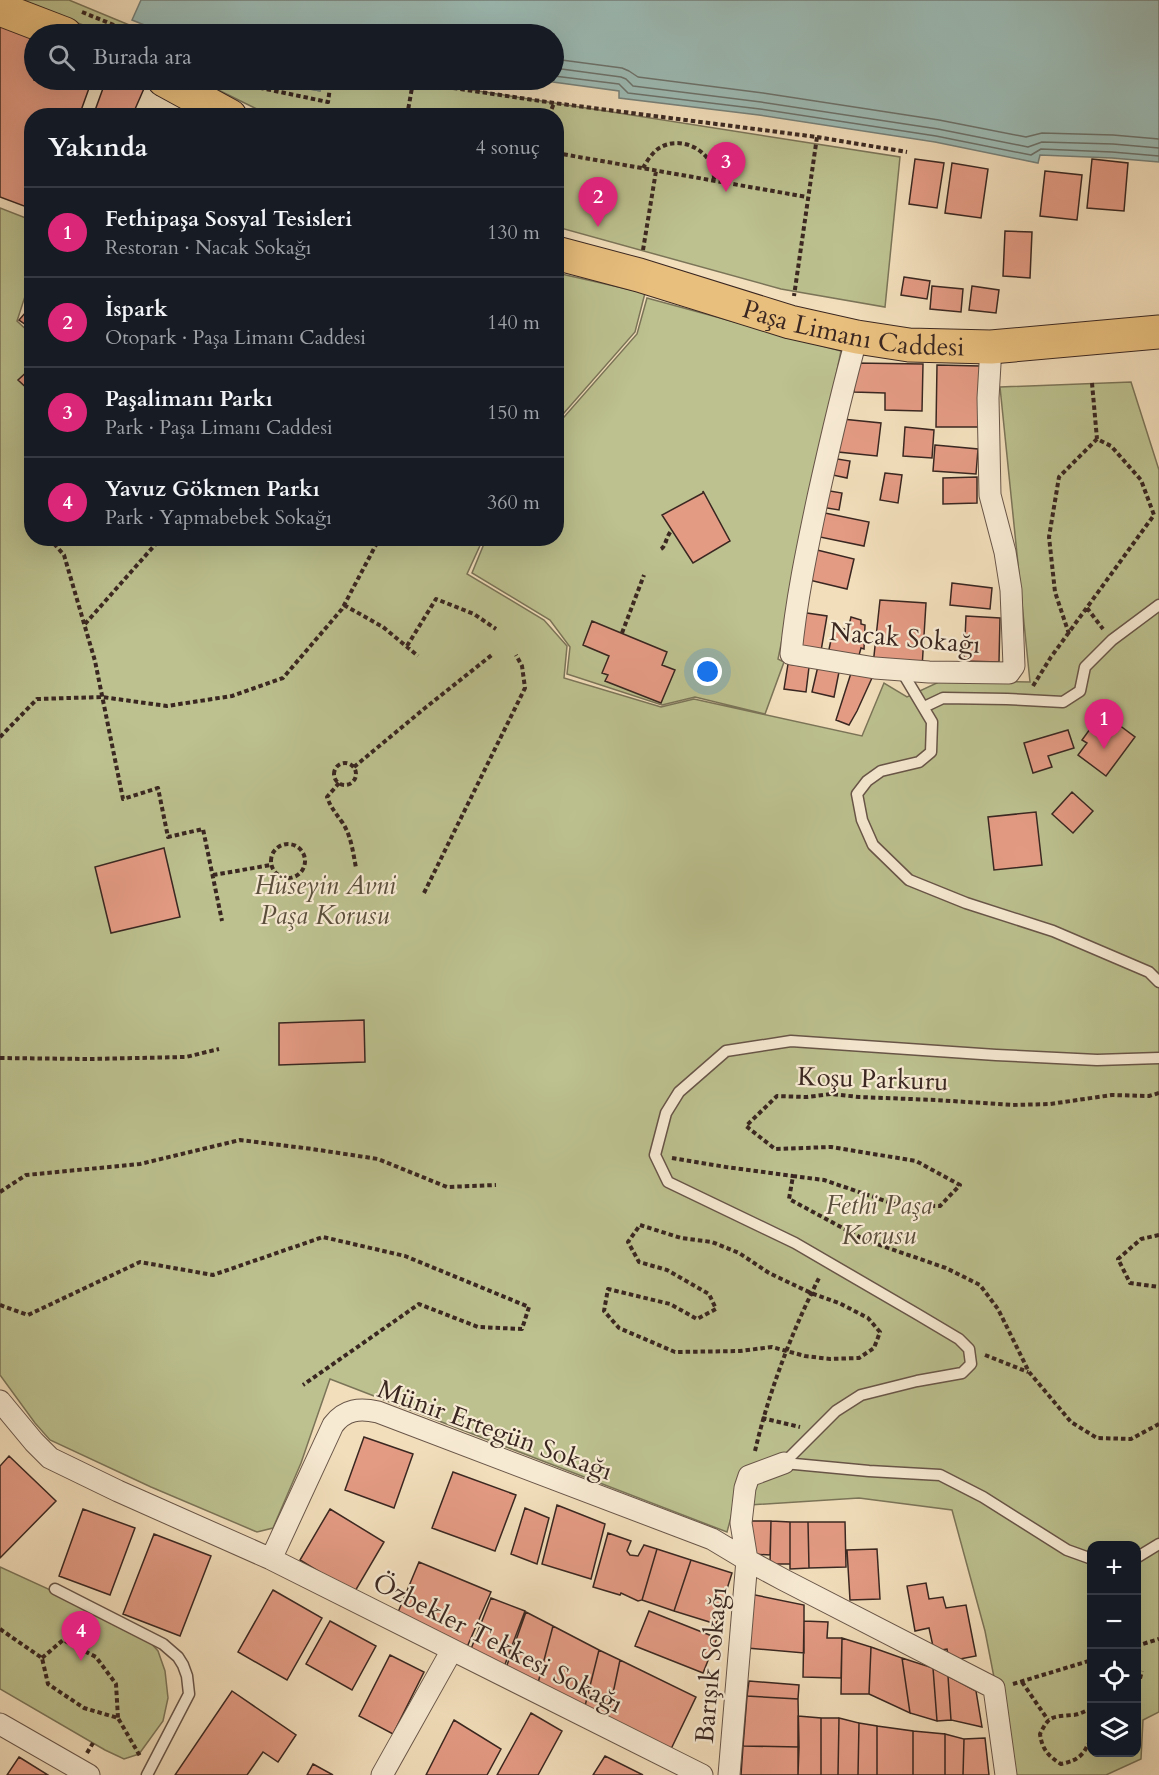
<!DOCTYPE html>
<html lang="tr">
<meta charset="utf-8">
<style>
body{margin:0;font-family:Cardo,serif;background:#20242c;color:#f1f3f6}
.controls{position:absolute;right:18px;bottom:18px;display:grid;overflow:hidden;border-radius:12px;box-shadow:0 6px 24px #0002}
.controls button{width:54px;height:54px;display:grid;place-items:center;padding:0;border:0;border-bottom:2px solid #363941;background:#171b24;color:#f1f3f6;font:30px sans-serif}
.you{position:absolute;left:708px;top:672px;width:21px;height:21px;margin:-15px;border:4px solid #fff;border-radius:50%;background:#1a73e8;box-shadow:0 0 0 9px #1a73e833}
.badge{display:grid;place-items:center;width:39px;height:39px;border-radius:50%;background:#db2777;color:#fff;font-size:20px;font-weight:700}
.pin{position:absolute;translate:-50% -50px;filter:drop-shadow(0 2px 3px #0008)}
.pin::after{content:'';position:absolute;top:32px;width:21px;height:18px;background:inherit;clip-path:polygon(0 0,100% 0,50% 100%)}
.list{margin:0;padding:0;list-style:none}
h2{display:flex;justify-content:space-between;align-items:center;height:78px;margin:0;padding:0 24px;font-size:26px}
h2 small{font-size:20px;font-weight:400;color:#9ea1a6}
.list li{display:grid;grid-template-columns:39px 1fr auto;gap:18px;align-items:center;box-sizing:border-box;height:90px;padding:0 24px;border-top:2px solid #363941}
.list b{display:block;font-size:22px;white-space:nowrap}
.list p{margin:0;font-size:20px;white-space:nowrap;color:#9ea1a6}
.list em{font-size:20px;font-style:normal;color:#9ea1a6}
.icon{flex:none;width:33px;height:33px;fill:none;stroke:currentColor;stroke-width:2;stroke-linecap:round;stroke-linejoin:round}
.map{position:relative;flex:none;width:1159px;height:1775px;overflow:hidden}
.search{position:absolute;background:#171b24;box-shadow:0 6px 24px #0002;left:24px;top:24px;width:540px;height:66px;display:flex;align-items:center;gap:15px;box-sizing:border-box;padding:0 21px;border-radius:33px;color:#9ea1a6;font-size:22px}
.panel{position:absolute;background:#171b24;box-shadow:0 6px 24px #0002;left:24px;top:108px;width:540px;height:438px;border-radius:24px}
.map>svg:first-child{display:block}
.green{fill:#bcc18f;stroke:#7b7458;stroke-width:1.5;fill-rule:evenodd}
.water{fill:#9cbbb5;stroke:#75807a;stroke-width:1.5}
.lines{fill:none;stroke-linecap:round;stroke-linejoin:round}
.shore{stroke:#6b716b;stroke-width:1.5}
.building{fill:#e49b84;stroke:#3a2721;stroke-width:1.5}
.lane-casing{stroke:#685548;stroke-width:13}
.street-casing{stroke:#685548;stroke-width:23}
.primary-casing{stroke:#3a2721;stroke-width:35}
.path{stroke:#3a2721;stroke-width:4;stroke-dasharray:4.5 3;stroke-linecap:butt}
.lane{stroke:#f7ead3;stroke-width:10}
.street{stroke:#f7ead3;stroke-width:21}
.primary{stroke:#e9bf7e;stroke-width:33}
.labels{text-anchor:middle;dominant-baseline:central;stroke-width:4.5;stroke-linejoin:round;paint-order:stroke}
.street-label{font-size:26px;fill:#3a2721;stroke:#f7ead3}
.park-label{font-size:26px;font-style:italic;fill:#5a4e3c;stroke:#f7ead3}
</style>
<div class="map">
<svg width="1159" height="1775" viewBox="0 0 1159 1775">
<rect width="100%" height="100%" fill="#f2debb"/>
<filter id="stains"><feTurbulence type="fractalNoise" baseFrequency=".00333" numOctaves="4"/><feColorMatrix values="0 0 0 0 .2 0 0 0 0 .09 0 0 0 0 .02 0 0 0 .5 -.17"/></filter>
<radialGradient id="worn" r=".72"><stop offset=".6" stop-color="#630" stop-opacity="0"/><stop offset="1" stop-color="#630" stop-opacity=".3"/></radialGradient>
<path class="green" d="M 17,0 L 69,0 L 151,34 L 107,34 Z
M 198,80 L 259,80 L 320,91 L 322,80 L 407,80 L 900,157 L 885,307 L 781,289 L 557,227 L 556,116 L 269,115 Z
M 0,208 L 31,220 L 31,278 L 17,321 L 31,334 L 32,538 L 483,539 L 467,574 L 544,620 L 567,646 L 564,678 L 661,707 L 694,699 L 862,736 L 884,683 L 907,697 L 941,681 L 1030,682 L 1000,387 L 1131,382 L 1159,470 L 1159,1712 L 1143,1720 L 1141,1759 L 1106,1775 L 1013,1775 L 985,1631 L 952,1510 L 859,1498 L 734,1506 L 727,1532 L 330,1379 L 301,1463 L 273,1528 L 257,1532 L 151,1487 L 50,1440 L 35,1423 L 0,1375 ZM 1092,1546 L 1136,1546 L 1136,1752 L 1092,1752 Z
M 557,273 L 645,293 L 635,332 L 557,421 Z
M 647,298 L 841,351 L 778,659 L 784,662 L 765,714 L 695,697 L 662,705 L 567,674 L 570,647 L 550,620 L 472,573 L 486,539 L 556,538 L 557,425 L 637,334 Z
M 0,1567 L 140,1631 L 158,1651 L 165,1671 L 168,1698 L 163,1721 L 139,1754 L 124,1759 L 105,1750 L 0,1689 Z"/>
<path class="water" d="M 141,0 L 1159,0 L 1159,162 L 1112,158 L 1040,155 L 1038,163 L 935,142 L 759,115 L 619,98 L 619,91 L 538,80 L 554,80 L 554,34 L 167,34 L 132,20 Z
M 259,80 L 322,80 L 320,91 Z"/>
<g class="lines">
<path class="shore" d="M 554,59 L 622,68 L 629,71 L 638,77 L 763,93 L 939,120 L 1026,137 L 1042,133 L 1113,135 L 1159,139
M 554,68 L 621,77 L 626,79 L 633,86 L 761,102 L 938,129 L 1028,147 L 1042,142 L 1113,144 L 1159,148
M 554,76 L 619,84 L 628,93 L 760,109 L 936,136 L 1031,155 L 1041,149 L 1112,152 L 1159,156"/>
</g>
<path class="building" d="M 0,25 L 34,38 L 34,80 L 92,80 L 79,116 L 32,116 L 32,209 L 0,197 Z
M 106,80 L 137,80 L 146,84 L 132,116 L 93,116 Z
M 915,159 L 944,163 L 937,208 L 909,204 Z
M 1092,159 L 1128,163 L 1124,211 L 1087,208 Z
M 952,163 L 988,169 L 981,218 L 945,213 Z
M 1045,171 L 1082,175 L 1077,220 L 1040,216 Z
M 1005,231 L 1032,232 L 1030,278 L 1003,276 Z
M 904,277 L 930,281 L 927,299 L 901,295 Z
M 932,286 L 963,289 L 961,312 L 930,309 Z
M 972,286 L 999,290 L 996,313 L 969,310 Z
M 32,305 L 32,329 L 19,320 Z
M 854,363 L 923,364 L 922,411 L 885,410 L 885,393 L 854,392 Z
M 937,365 L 980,366 L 979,427 L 936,427 Z
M 32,367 L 32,393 L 18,380 Z
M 842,419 L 881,423 L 877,456 L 838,452 Z
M 905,427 L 934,430 L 932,458 L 903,456 Z
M 935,445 L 978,449 L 976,474 L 933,471 Z
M 831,458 L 850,461 L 847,478 L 828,474 Z
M 885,473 L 902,475 L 898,503 L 880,500 Z
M 977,477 L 977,503 L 943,504 L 943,478 Z
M 824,490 L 842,493 L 839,510 L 821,507 Z
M 703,491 L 730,541 L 693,563 L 662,515 L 703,493 Z
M 820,512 L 869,522 L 864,546 L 815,536 Z
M 813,549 L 854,559 L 847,589 L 805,579 Z
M 952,583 L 992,588 L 990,609 L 950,605 Z
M 880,600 L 926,603 L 922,668 L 873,665 Z
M 800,612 L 827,616 L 820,657 L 793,653 Z
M 966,616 L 1000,618 L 999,662 L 964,661 Z
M 851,617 L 861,620 L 861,624 L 865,625 L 864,649 L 861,648 L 858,659 L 828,654 L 834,626 L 848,630 Z
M 592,621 L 667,652 L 662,665 L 675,670 L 661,703 L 605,681 L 608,675 L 602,673 L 609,656 L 583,645 Z
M 788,664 L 809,667 L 806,692 L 784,689 Z
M 818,666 L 839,672 L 834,697 L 812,692 Z
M 852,670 L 872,678 L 857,711 L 849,725 L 836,720 Z
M 1107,716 L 1135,737 L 1106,776 L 1078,755 L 1087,743 L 1082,740 L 1095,722 L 1100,726 Z
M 1068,730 L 1074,748 L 1048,756 L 1052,767 L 1033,773 L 1024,743 Z
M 1072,792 L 1093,811 L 1073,833 L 1052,814 Z
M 1036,812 L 1042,865 L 994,870 L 988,817 Z
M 164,848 L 180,917 L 111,933 L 95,867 Z
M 364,1020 L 365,1062 L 279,1065 L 279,1023 Z
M 364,1437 L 413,1454 L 394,1508 L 345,1490 Z
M 9,1456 L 56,1501 L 0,1558 L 0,1466 Z
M 453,1472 L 516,1495 L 495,1551 L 432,1528 Z
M 557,1505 L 605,1524 L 591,1579 L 542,1564 Z
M 525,1508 L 549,1518 L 537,1564 L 511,1554 Z
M 83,1509 L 135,1528 L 110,1595 L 59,1576 Z
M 330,1509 L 384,1542 L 354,1593 L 300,1560 Z
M 751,1521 L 771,1521 L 770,1555 L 751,1554 Z
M 771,1521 L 790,1522 L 790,1564 L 770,1564 Z
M 790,1522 L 808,1522 L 809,1568 L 790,1569 Z
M 808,1522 L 845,1522 L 846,1567 L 809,1568 Z
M 608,1533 L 631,1541 L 627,1551 L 630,1555 L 638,1556 L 644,1545 L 657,1549 L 642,1600 L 638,1601 L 621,1593 L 620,1595 L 593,1587 Z
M 154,1534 L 211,1556 L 180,1636 L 123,1614 Z
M 657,1549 L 691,1560 L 674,1611 L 642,1600 Z
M 877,1549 L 880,1599 L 850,1600 L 847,1550 Z
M 691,1560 L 732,1573 L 716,1624 L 674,1611 Z
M 419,1562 L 491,1592 L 467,1647 L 396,1617 Z
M 926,1583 L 929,1599 L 943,1597 L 946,1608 L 966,1605 L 976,1656 L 949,1661 L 947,1649 L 934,1651 L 929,1628 L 915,1631 L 907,1586 Z
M 273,1590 L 322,1618 L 287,1680 L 238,1652 Z
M 750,1594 L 804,1605 L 804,1653 L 747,1648 Z
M 491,1598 L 525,1611 L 504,1667 L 469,1654 Z
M 649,1611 L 717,1638 L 703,1673 L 635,1646 Z
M 526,1612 L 553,1626 L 538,1683 L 506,1668 Z
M 330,1621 L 376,1646 L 352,1690 L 306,1664 Z
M 804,1621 L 828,1622 L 827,1638 L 842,1638 L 841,1678 L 803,1677 Z
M 553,1626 L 599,1650 L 585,1706 L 538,1683 Z
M 842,1638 L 871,1647 L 869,1694 L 841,1694 Z
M 871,1647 L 902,1658 L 910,1713 L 869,1694 Z
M 599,1650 L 620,1660 L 608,1717 L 585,1706 Z
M 390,1655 L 424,1672 L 393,1734 L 359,1716 Z
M 902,1658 L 933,1668 L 937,1721 L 910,1713 Z
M 620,1660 L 696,1697 L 671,1749 L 608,1717 Z
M 933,1668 L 948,1676 L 951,1720 L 937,1721 Z
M 948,1676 L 976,1691 L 982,1727 L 951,1720 Z
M 749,1681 L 799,1685 L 798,1699 L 747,1696 Z
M 232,1691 L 296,1735 L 278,1762 L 263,1752 L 247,1775 L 175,1775 Z
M 747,1696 L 798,1699 L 799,1747 L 743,1746 Z
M 531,1713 L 562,1731 L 538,1775 L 497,1775 Z
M 798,1716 L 821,1718 L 821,1775 L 798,1775 Z
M 821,1718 L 839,1718 L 838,1775 L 821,1775 Z
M 839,1718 L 859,1723 L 858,1775 L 838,1775 Z
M 454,1720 L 501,1749 L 487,1775 L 426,1775 Z
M 859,1723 L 877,1726 L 877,1775 L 858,1775 Z
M 877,1726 L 913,1731 L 913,1775 L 877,1775 Z
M 913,1731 L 945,1734 L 945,1775 L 913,1775 Z
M 945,1734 L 964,1739 L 963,1775 L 945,1775 Z
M 985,1738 L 989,1775 L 963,1775 L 964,1739 Z
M 743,1746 L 799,1747 L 798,1775 L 741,1775 Z
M 605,1756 L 643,1775 L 593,1775 Z
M 19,1757 L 48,1775 L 7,1775 Z
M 313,1764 L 333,1775 L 307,1775 Z"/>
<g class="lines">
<g class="lane-casing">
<path id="lane" d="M 901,670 L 932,722 L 931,752 L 919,762 L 881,771 L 867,781 L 857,794 L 862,820 L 873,845 L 909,880 L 966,903 L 1053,931 L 1149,972 L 1159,982
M 924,707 L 943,698 L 1007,699 L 1063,702 L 1080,691 L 1085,667 L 1112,640 L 1159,605
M 784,1463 L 836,1411 L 861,1395 L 917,1381 L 962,1373 L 971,1364 L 969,1349 L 959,1339 L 917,1314 L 795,1243 L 668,1182 L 655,1155 L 666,1113 L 679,1092 L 726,1051 L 791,1041 L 996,1055 L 1097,1060 L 1159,1058
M 784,1463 L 869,1471 L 940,1475 L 983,1497 L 1067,1550 L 1092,1559
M 1136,1558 L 1159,1544
M 55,1589 L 163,1644 L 178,1657 L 183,1665 L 187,1676 L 189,1694 L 147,1775"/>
</g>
<g class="street-casing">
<path id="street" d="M 857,337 C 842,390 830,443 818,497 C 807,549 796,601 791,654 L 875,668 L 929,672 L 1009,673 L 1014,666 L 1011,590 L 1005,552 L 990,495 L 988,398 L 991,347
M 0,1401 L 34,1442 L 50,1458 L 118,1491 L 271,1559 L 333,1425 C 345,1409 360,1408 378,1412 L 712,1539 L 747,1560 L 784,1580 L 994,1688 L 1006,1775
M 271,1559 L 702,1775
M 0,1724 L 89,1775
M 382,1775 L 452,1650
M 729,1775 L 747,1560 L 741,1523 L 745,1488 L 749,1476 L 784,1463"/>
</g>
<g class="primary-casing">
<g id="primary">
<path d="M 0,9 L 65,34"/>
<path d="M 164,80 L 230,116"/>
<path id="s1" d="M 556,253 L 639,275 L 790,322 L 857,337 L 909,345 L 991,347 L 1159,332"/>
</g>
</g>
<path class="path" d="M 82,12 L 136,34
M 232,80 L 232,82 L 328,102 L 331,80
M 402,80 L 413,82
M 407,116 L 413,82 L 554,103 L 817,137 L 794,296
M 539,116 L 549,114
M 549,116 L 554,103
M 817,137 L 907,152
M 556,153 L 807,197
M 643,168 C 647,161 653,151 661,147 C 679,137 705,147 712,167 C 714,171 714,177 714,181
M 643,250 L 656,171
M 1092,383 L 1097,439
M 49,538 L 64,555 L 95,661 L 123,799 L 158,788 L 168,837 L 203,829 L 222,921
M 661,549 C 666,546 666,537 671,531
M 344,605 L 383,627 L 418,656
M 1087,608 L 1103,629
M 85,624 L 161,538
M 622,633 L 644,575
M 1069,634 L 1055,592 L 1049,537 L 1059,477 L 1097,439
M 407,646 L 436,599 L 474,614 L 496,629
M 1033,686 L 1051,657 L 1154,515 L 1141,480 L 1111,446 L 1097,439
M 0,737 L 37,699 L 102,697 L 167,706 L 232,696 L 283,678 L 342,609 L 378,541
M334 774a11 11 0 1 1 22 0a11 11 0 1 1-22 0Z
M 354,767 L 425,708 L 493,654
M 339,783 L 327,797 C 331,808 335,812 342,822 C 351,835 353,852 356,868
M271 861a17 17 0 1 1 34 0a17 17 0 1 1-34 0Z
M 213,875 L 271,865
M 424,893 L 525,688 L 522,666 L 516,655
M 0,1058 L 89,1059 L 186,1057 L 219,1049
M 1159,1093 L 1149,1096 L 1112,1095 L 1050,1104 L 1013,1105 L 936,1100 L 859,1097 L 831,1094 L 807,1097 L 777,1096 L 746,1126 L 775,1149 L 831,1147 L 916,1161 L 960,1185 L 940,1206 L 897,1205 L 824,1180 L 793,1176 L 789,1199 L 865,1240 L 946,1268 L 980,1285 L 998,1309 L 1029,1372 L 1071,1422 L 1097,1438 L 1131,1439 L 1159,1424
M 672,1158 L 726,1167 L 793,1176
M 0,1192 L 26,1175 L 140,1164 L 240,1140 L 312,1149 L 378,1159 L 447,1187 L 496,1185
M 640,1225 L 681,1238 L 712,1242 L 739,1253 L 769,1273 L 811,1293 L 839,1303 L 868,1318 L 880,1332 L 874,1348 L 859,1358 L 830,1359 L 805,1356 L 772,1347 L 740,1351 L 675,1352 L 619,1328 L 604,1311 L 608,1289 L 670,1304 L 697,1319 L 716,1309 L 709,1294 L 667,1270 L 639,1262 L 628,1242 Z
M 1159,1235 L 1141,1239 L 1118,1259 L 1130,1283 L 1159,1287
M 0,1305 L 28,1315 L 140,1262 L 213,1275 L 323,1237 L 405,1256 L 529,1307 L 522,1329 L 478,1327 L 419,1304 L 303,1385
M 985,1355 L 1028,1372
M 762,1418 L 800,1427
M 755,1451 C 769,1391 792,1331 820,1276
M 0,1629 L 42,1658 L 48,1684 L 84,1708 L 118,1718 L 140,1756
M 1136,1646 L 1159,1639
M 42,1658 L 63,1640 L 96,1657 L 116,1684 L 118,1718
M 1022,1682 L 1048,1720
M 1013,1684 L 1092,1660
M 1136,1693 L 1142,1671
M 1092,1708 C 1085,1711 1079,1715 1072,1715 C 1053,1717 1049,1715 1040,1734 C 1042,1749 1048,1756 1061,1764 C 1070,1762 1077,1760 1083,1753 C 1087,1748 1087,1744 1092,1741
M 87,1753 L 93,1743"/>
<use href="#lane" class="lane"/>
<use href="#street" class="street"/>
<use href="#primary" class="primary"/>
</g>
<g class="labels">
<g class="street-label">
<text stroke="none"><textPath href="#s1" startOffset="308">Paşa Limanı Caddesi</textPath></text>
<text transform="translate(905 638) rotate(5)">Nacak Sokağı</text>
<text transform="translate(873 1079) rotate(2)">Koşu Parkuru</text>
<text transform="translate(495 1430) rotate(20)">Münir Ertegün Sokağı</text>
<text transform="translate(498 1643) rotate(27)">Özbekler Tekkesi Sokağı</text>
<text transform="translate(711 1665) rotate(-85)">Barışık Sokağı</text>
</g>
<g class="park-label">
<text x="325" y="885">Hüseyin Avni<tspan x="325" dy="30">Paşa Korusu</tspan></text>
<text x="879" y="1205">Fethi Paşa<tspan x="879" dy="30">Korusu</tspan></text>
</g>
</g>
<rect width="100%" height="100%" filter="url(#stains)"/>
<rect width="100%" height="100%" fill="url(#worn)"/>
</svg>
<div class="controls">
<button>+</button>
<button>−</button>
<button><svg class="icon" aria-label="locate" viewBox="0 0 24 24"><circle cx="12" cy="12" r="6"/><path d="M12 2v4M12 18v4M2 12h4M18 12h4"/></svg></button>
<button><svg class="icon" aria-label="layers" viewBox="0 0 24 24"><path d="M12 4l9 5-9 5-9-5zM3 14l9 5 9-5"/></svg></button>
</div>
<div class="you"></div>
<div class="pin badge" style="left:1104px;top:749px">1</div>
<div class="pin badge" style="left:598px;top:227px">2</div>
<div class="pin badge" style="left:726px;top:192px">3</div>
<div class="pin badge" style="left:81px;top:1661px">4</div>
<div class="search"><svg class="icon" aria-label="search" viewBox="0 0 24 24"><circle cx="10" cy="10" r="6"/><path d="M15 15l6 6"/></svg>Burada ara</div>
<section class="panel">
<h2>Yakında<small>4 sonuç</small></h2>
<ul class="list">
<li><span class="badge">1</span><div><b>Fethipaşa Sosyal Tesisleri</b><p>Restoran · Nacak Sokağı</p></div><em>130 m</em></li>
<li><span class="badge">2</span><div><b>İspark</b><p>Otopark · Paşa Limanı Caddesi</p></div><em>140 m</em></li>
<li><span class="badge">3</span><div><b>Paşalimanı Parkı</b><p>Park · Paşa Limanı Caddesi</p></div><em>150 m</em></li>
<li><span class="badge">4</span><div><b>Yavuz Gökmen Parkı</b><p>Park · Yapmabebek Sokağı</p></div><em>360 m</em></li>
</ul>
</section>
</div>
